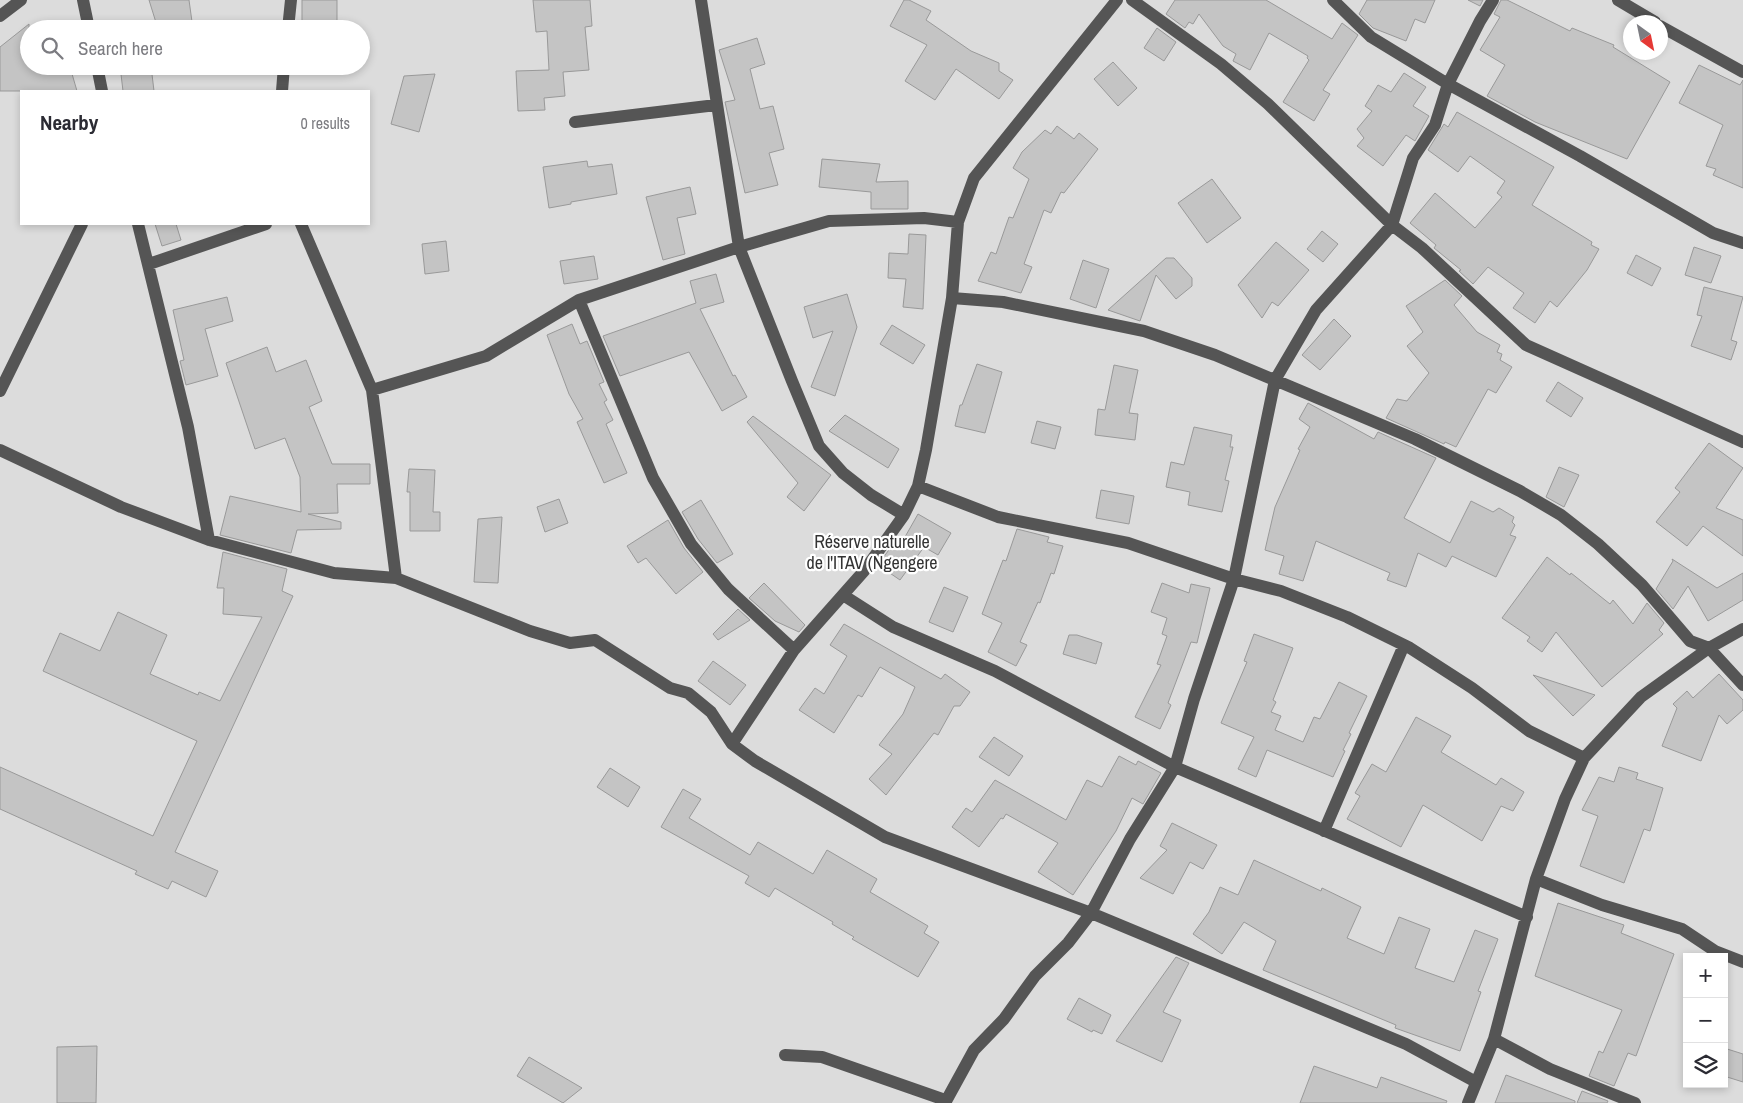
<!DOCTYPE html>
<meta charset="utf-8">
<style>
body{margin:0;font-family:"Archivo Narrow",sans-serif;background:#f7f7f7;color:#2b2b33}
.controls{position:absolute;right:15px;bottom:15px;display:grid;overflow:hidden;border-radius:0px;box-shadow:0 2px 8px #0003}
.controls button{width:45px;height:45px;display:grid;place-items:center;padding:0;border:0;border-bottom:1px solid #e1e1e2;background:#fff;color:#2b2b33;font:25px sans-serif}
.compass{position:absolute;left:1623px;top:15px;width:45px;height:45px;border-radius:50%;background:#fff;box-shadow:0 2px 8px #0003;rotate:147deg}
.list{margin:0;padding:0;list-style:none}
h2{display:flex;justify-content:space-between;align-items:center;height:65px;margin:0;padding:0 20px;font-size:21px}
h2 small{font-size:16px;font-weight:400;color:#7c7c81}
.icon{flex:none;width:28px;height:28px;fill:none;stroke:currentColor;stroke-width:2;stroke-linecap:round;stroke-linejoin:round}
.map{position:relative;flex:none;width:1743px;height:1103px;overflow:hidden}
.search{position:absolute;background:#fff;box-shadow:0 2px 8px #0003;left:20px;top:20px;width:350px;height:55px;display:flex;align-items:center;gap:12px;box-sizing:border-box;padding:0 18px;border-radius:28px;color:#7c7c81;font-size:19px}
.panel{position:absolute;background:#fff;box-shadow:0 2px 8px #0003;left:20px;top:90px;width:350px;height:135px;border-radius:0px}
.map>svg:first-child{display:block}
.green{fill:#dcdcdc;fill-rule:evenodd}
.building{fill:#c4c4c4;stroke:#999}
.lines{fill:none;stroke-linecap:round;stroke-linejoin:round}
.minor{stroke:#555;stroke-width:12}
.labels{text-anchor:middle;dominant-baseline:central;stroke-width:4.5;stroke-linejoin:round;paint-order:stroke}
.park-label{font-size:18px;fill:#333;stroke:#fff}
</style>
<div class="map">
<svg width="1743" height="1103" viewBox="0 0 1743 1103">
<rect width="100%" height="100%" fill="#fff"/>
<path class="green" d="M 0,0 L 1743,0 L 1743,1103 L 0,1103 ZM 1630,22 L 1660,22 L 1660,52 L 1630,52 ZM 29,29 L 361,29 L 361,66 L 29,66 ZM 21,91 L 369,91 L 369,224 L 21,224 ZM 1687,957 L 1724,957 L 1724,1084 L 1687,1084 Z"/>
<path class="building" d="M 149,0 L 189,0 L 193,29 L 158,29 Z
M 302,0 L 337,0 L 337,29 L 302,29 Z
M 533,0 L 590,0 L 592,26 L 585,27 L 589,70 L 563,72 L 565,96 L 544,98 L 545,110 L 518,111 L 516,71 L 549,70 L 547,31 L 536,32 Z
M 904,0 L 909,0 L 931,11 L 926,20 L 971,51 L 999,63 L 999,71 L 1013,80 L 999,99 L 956,69 L 935,100 L 905,81 L 927,45 L 890,26 Z
M 1175,0 L 1266,0 L 1332,39 L 1342,23 L 1358,35 L 1323,90 L 1330,94 L 1314,121 L 1283,102 L 1309,60 L 1307,58 L 1308,56 L 1269,33 L 1250,70 L 1233,61 L 1236,54 L 1223,46 L 1199,14 L 1193,24 L 1189,22 L 1185,28 L 1166,14 Z
M 1367,0 L 1435,0 L 1425,23 L 1415,19 L 1406,41 L 1373,28 L 1359,14 Z
M 1468,0 L 1483,0 L 1480,6 Z
M 1501,0 L 1507,0 L 1570,31 L 1572,28 L 1614,45 L 1613,47 L 1670,82 L 1627,159 L 1535,122 L 1487,96 L 1505,65 L 1480,50 L 1500,17 L 1494,14 Z
M 29,24 L 29,66 L 70,67 L 77,91 L 0,91 L 0,47 Z
M 1157,28 L 1176,42 L 1164,61 L 1144,48 Z
M 757,38 L 765,64 L 750,69 L 760,109 L 773,106 L 784,149 L 769,153 L 778,185 L 745,193 L 725,102 L 735,100 L 719,50 Z
M 1113,62 L 1137,88 L 1118,106 L 1094,79 Z
M 1699,65 L 1740,85 L 1743,80 L 1743,188 L 1713,175 L 1716,169 L 1706,166 L 1723,125 L 1679,103 Z
M 120,66 L 151,66 L 154,91 L 123,91 Z
M 1404,73 L 1426,87 L 1413,106 L 1429,116 L 1415,141 L 1406,135 L 1383,166 L 1357,146 L 1364,138 L 1357,129 L 1372,111 L 1365,106 L 1378,85 L 1391,92 Z
M 435,74 L 419,132 L 391,124 L 404,76 Z
M 1457,112 L 1554,167 L 1532,205 L 1592,242 L 1591,245 L 1599,249 L 1587,270 L 1557,307 L 1550,301 L 1535,323 L 1513,308 L 1524,293 L 1488,267 L 1473,284 L 1459,271 L 1461,270 L 1434,248 L 1436,245 L 1410,223 L 1435,193 L 1475,228 L 1502,197 L 1497,193 L 1505,181 L 1470,156 L 1458,172 L 1428,150 L 1444,124 L 1448,127 Z
M 1057,126 L 1074,139 L 1079,133 L 1098,149 L 1064,193 L 1061,192 L 1051,213 L 1044,210 L 1024,264 L 1032,267 L 1021,293 L 978,281 L 991,252 L 996,254 L 1009,217 L 1013,218 L 1029,179 L 1013,168 L 1022,152 L 1045,130 L 1051,134 Z
M 822,159 L 880,164 L 876,182 L 908,181 L 908,209 L 871,209 L 871,192 L 819,187 Z
M 587,161 L 588,167 L 612,164 L 617,194 L 571,202 L 571,204 L 549,208 L 543,167 Z
M 1212,179 L 1241,218 L 1207,243 L 1178,203 Z
M 690,187 L 696,214 L 677,218 L 685,254 L 663,260 L 646,197 Z
M 155,224 L 176,224 L 181,240 L 162,246 Z
M 1322,231 L 1338,244 L 1323,262 L 1307,249 Z
M 909,234 L 926,235 L 923,309 L 903,307 L 906,279 L 888,278 L 889,253 L 908,254 Z
M 446,241 L 449,271 L 425,274 L 422,244 Z
M 1276,242 L 1309,270 L 1278,306 L 1272,302 L 1262,318 L 1238,285 Z
M 1694,247 L 1721,256 L 1711,283 L 1685,275 Z
M 1636,255 L 1661,268 L 1652,286 L 1627,273 Z
M 594,256 L 598,279 L 564,284 L 560,261 Z
M 1166,258 L 1174,258 L 1192,278 L 1192,286 L 1176,299 L 1156,275 L 1140,321 L 1108,310 Z
M 1083,260 L 1109,269 L 1096,308 L 1070,299 Z
M 716,274 L 724,302 L 700,309 L 733,376 L 735,375 L 747,397 L 722,411 L 689,352 L 620,376 L 603,336 L 696,303 L 690,281 Z
M 1445,280 L 1462,296 L 1454,305 L 1477,332 L 1500,345 L 1497,352 L 1502,354 L 1500,360 L 1512,367 L 1496,393 L 1488,389 L 1456,447 L 1445,442 L 1444,444 L 1386,418 L 1397,399 L 1407,401 L 1429,373 L 1407,346 L 1423,332 L 1406,306 Z
M 1704,287 L 1743,297 L 1731,340 L 1737,342 L 1731,360 L 1691,346 L 1702,316 L 1697,315 Z
M 847,294 L 857,327 L 835,396 L 811,387 L 833,331 L 813,338 L 804,307 Z
M 227,297 L 233,321 L 205,329 L 218,376 L 186,385 L 180,361 L 184,360 L 173,310 Z
M 1334,319 L 1351,336 L 1320,370 L 1302,355 Z
M 572,324 L 580,344 L 587,341 L 604,382 L 599,384 L 607,400 L 604,402 L 613,420 L 606,424 L 627,473 L 604,483 L 577,422 L 583,419 L 569,394 L 547,335 Z
M 892,325 L 925,345 L 913,364 L 880,344 Z
M 267,347 L 276,372 L 306,360 L 322,401 L 309,407 L 332,464 L 370,464 L 370,484 L 337,484 L 338,513 L 308,514 L 341,522 L 341,529 L 297,530 L 291,553 L 220,535 L 230,496 L 301,512 L 300,477 L 285,438 L 255,449 L 226,363 Z
M 977,364 L 1002,372 L 985,433 L 955,426 L 960,405 L 962,405 Z
M 1114,365 L 1138,370 L 1129,413 L 1138,414 L 1135,440 L 1095,435 L 1098,409 L 1105,410 Z
M 1558,382 L 1583,398 L 1571,417 L 1546,401 Z
M 1308,403 L 1374,439 L 1378,432 L 1436,458 L 1404,518 L 1450,543 L 1471,501 L 1493,512 L 1499,508 L 1514,517 L 1512,522 L 1515,525 L 1510,535 L 1516,537 L 1496,577 L 1452,556 L 1446,567 L 1418,553 L 1406,587 L 1387,580 L 1390,573 L 1316,541 L 1303,581 L 1279,574 L 1284,556 L 1265,550 L 1275,507 L 1300,450 L 1298,449 L 1310,427 L 1299,419 Z
M 845,415 L 899,449 L 888,468 L 829,431 Z
M 753,416 L 831,475 L 804,511 L 787,497 L 798,483 L 747,422 Z
M 1037,421 L 1061,427 L 1055,449 L 1031,443 Z
M 1194,427 L 1232,435 L 1230,447 L 1233,447 L 1225,480 L 1229,481 L 1222,512 L 1188,505 L 1190,492 L 1166,487 L 1171,462 L 1184,465 Z
M 1709,443 L 1743,468 L 1716,508 L 1743,520 L 1743,556 L 1703,526 L 1687,546 L 1656,522 L 1680,492 L 1675,488 Z
M 1559,467 L 1579,475 L 1564,507 L 1546,497 Z
M 409,469 L 435,470 L 433,512 L 440,512 L 440,531 L 410,531 L 410,492 L 407,492 Z
M 1101,490 L 1134,496 L 1129,524 L 1096,518 Z
M 559,499 L 568,523 L 545,532 L 537,507 Z
M 701,500 L 733,554 L 717,563 L 698,539 L 682,512 Z
M 918,514 L 951,533 L 938,555 L 924,547 L 900,580 L 878,565 L 896,540 L 901,544 Z
M 502,517 L 498,583 L 474,582 L 478,519 Z
M 668,520 L 684,548 L 703,572 L 676,594 L 646,558 L 638,563 L 627,546 Z
M 1017,529 L 1049,537 L 1047,542 L 1063,546 L 1054,574 L 1051,573 L 1040,603 L 1038,602 L 1020,642 L 1027,645 L 1016,666 L 988,652 L 1002,623 L 982,614 L 1003,560 L 1006,561 Z
M 223,552 L 287,569 L 282,591 L 293,596 L 175,852 L 218,871 L 206,897 L 172,881 L 168,889 L 135,874 L 137,871 L 0,809 L 0,767 L 153,836 L 197,741 L 43,671 L 60,633 L 100,651 L 118,612 L 167,635 L 150,674 L 198,695 L 199,692 L 220,701 L 262,617 L 223,614 L 224,588 L 217,588 Z
M 1547,557 L 1570,575 L 1571,573 L 1610,604 L 1613,600 L 1633,624 L 1647,603 L 1664,623 L 1659,630 L 1663,634 L 1602,687 L 1556,632 L 1542,652 L 1527,641 L 1530,637 L 1502,618 Z
M 1672,559 L 1717,588 L 1743,573 L 1743,600 L 1708,621 L 1688,586 L 1673,609 L 1656,589 L 1673,561 Z
M 764,583 L 805,625 L 799,632 L 775,621 L 749,598 Z
M 1162,583 L 1189,593 L 1191,584 L 1210,588 L 1197,643 L 1191,642 L 1168,703 L 1171,705 L 1160,729 L 1135,717 L 1161,665 L 1157,664 L 1167,636 L 1162,634 L 1167,618 L 1151,612 Z
M 944,587 L 968,597 L 953,632 L 929,622 Z
M 738,609 L 750,620 L 718,640 L 713,634 Z
M 844,624 L 941,679 L 945,674 L 970,692 L 960,706 L 954,706 L 938,735 L 934,733 L 886,795 L 869,779 L 892,754 L 879,745 L 903,714 L 915,687 L 880,667 L 862,697 L 858,695 L 834,733 L 799,710 L 815,688 L 824,694 L 847,656 L 830,645 Z
M 1254,634 L 1293,648 L 1273,700 L 1276,702 L 1271,712 L 1281,716 L 1275,730 L 1303,742 L 1314,717 L 1320,719 L 1339,682 L 1367,696 L 1349,733 L 1351,734 L 1343,750 L 1345,751 L 1333,777 L 1267,750 L 1256,777 L 1238,769 L 1254,737 L 1221,723 L 1247,662 L 1244,661 Z
M 1069,635 L 1077,635 L 1102,643 L 1096,664 L 1063,654 Z
M 713,661 L 746,685 L 730,705 L 698,681 Z
M 1719,674 L 1743,700 L 1743,710 L 1727,724 L 1719,715 L 1701,761 L 1662,746 L 1677,708 L 1673,704 L 1687,691 L 1693,698 Z
M 1533,675 L 1595,695 L 1573,716 Z
M 1416,717 L 1451,736 L 1441,752 L 1496,785 L 1501,778 L 1524,792 L 1513,811 L 1501,806 L 1482,841 L 1423,805 L 1401,847 L 1347,819 L 1360,796 L 1355,793 L 1372,764 L 1386,772 Z
M 994,737 L 1023,756 L 1009,776 L 979,757 Z
M 1119,756 L 1136,765 L 1138,761 L 1161,773 L 1143,804 L 1132,798 L 1116,831 L 1073,895 L 1038,872 L 1058,843 L 1006,814 L 1003,819 L 1001,818 L 979,847 L 952,827 L 966,808 L 972,812 L 995,780 L 1066,820 L 1087,780 L 1102,787 Z
M 1619,767 L 1638,773 L 1636,779 L 1663,788 L 1650,831 L 1644,829 L 1624,883 L 1580,866 L 1598,816 L 1582,810 L 1599,777 L 1614,782 Z
M 610,768 L 640,787 L 628,807 L 597,787 Z
M 683,789 L 701,799 L 689,818 L 750,855 L 758,842 L 813,874 L 827,850 L 877,879 L 870,892 L 928,926 L 924,933 L 939,942 L 918,977 L 852,939 L 854,937 L 832,924 L 833,922 L 775,888 L 769,897 L 745,883 L 749,876 L 661,827 Z
M 1172,823 L 1217,845 L 1203,869 L 1190,862 L 1173,894 L 1140,878 L 1167,850 L 1160,846 Z
M 1254,860 L 1321,891 L 1322,888 L 1361,907 L 1347,938 L 1384,954 L 1399,917 L 1430,929 L 1415,968 L 1454,982 L 1475,930 L 1498,939 L 1478,991 L 1481,992 L 1460,1051 L 1395,1028 L 1396,1025 L 1263,970 L 1276,941 L 1244,922 L 1222,954 L 1193,934 L 1209,912 L 1220,887 L 1238,895 Z
M 1558,903 L 1624,925 L 1621,933 L 1674,954 L 1636,1056 L 1628,1053 L 1614,1086 L 1589,1076 L 1599,1051 L 1603,1053 L 1622,1010 L 1535,976 Z
M 1176,957 L 1189,963 L 1163,1012 L 1181,1020 L 1162,1062 L 1116,1041 Z
M 1079,998 L 1111,1015 L 1102,1034 L 1093,1030 L 1092,1032 L 1067,1019 Z
M 97,1046 L 96,1103 L 57,1103 L 57,1047 Z
M 1724,1048 L 1743,1054 L 1743,1082 L 1724,1076 Z
M 529,1057 L 582,1088 L 563,1103 L 517,1076 Z
M 1314,1066 L 1377,1088 L 1381,1077 L 1447,1101 L 1446,1103 L 1300,1103 Z
M 1506,1075 L 1575,1101 L 1575,1103 L 1495,1103 Z
M 1582,1091 L 1608,1101 L 1607,1103 L 1577,1103 Z"/>
<g class="lines">
<path class="minor" d="M 83,0 L 89,29
M 701,0 L 739,247 L 792,381 L 819,446 L 843,473 L 871,495 L 904,515
M 1132,0 L 1221,64 L 1268,104 L 1392,225 L 1422,248 L 1526,345 L 1743,442
M 1333,0 L 1371,37 L 1448,84 L 1580,156 L 1713,233 L 1743,243
M 1618,0 L 1655,22
M 0,16 L 21,0
M 1660,26 L 1743,72
M 288,29 L 291,0
M 97,66 L 102,91
M 282,91 L 284,66
M 575,122 L 716,105
M 138,224 L 188,427 L 209,540
M 301,224 L 372,390 L 396,578
M 149,264 L 266,224
M 952,298 L 1003,302 L 1144,331 L 1215,355 L 1415,439 L 1520,491 L 1561,515 L 1598,544 L 1642,585 L 1690,641 L 1709,648 L 1743,685
M 579,300 L 653,478 L 691,544 L 728,589 L 794,650
M 372,390 L 486,356 L 579,300 L 739,247 L 829,221 L 924,218 L 958,222
M 0,391 L 82,224
M 0,450 L 121,507 L 209,540 L 334,573 L 396,578 L 530,631 L 570,643 L 595,640 L 670,688 L 688,693 L 711,712 L 732,744 L 755,761 L 885,837 L 1091,913 L 1406,1044 L 1476,1082
M 918,486 L 998,517 L 1128,543 L 1234,579 L 1281,591 L 1347,617 L 1410,648 L 1472,688 L 1529,731 L 1584,758
M 843,595 L 893,627 L 995,671 L 1175,767 L 1527,917
M 732,744 L 794,650 L 864,571 L 904,515 L 918,486 L 926,450 L 952,298 L 958,222 L 974,178 L 1117,0
M 1324,831 L 1404,645
M 1536,879 L 1602,905 L 1682,929 L 1715,951 L 1743,962
M 1494,1039 L 1550,1069 L 1635,1103
M 785,1055 L 822,1057 L 945,1100
M 945,1103 L 974,1050 L 1004,1019 L 1035,976 L 1068,943 L 1091,913 L 1130,839 L 1175,767 L 1194,699 L 1234,579 L 1275,380 L 1316,310 L 1392,225 L 1413,158 L 1435,125 L 1448,84 L 1480,21 L 1493,0
M 1468,1103 L 1494,1039 L 1536,879 L 1565,799 L 1584,758 L 1641,697 L 1709,648 L 1743,629"/>
</g>
<g class="labels">
<g class="park-label">
<text x="872" y="541">Réserve naturelle<tspan x="872" dy="21">de l'ITAV (Ngengere</tspan></text>
</g>
</g>
</svg>
<div class="controls">
<button>+</button>
<button>−</button>
<button><svg class="icon" aria-label="layers" viewBox="0 0 24 24"><path d="M12 4l9 5-9 5-9-5zM3 14l9 5 9-5"/></svg></button>
</div>
<svg class="compass" viewBox="-18 -18 36 36"><path d="M0-13l5 13h-10z" fill="#e53935"/><path d="M0 13l5-13h-10z" fill="#7c7c81"/></svg>
<div class="search"><svg class="icon" aria-label="search" viewBox="0 0 24 24"><circle cx="10" cy="10" r="6"/><path d="M15 15l6 6"/></svg>Search here</div>
<section class="panel">
<h2>Nearby<small>0 results</small></h2>
<ul class="list">
</ul>
</section>
</div>
